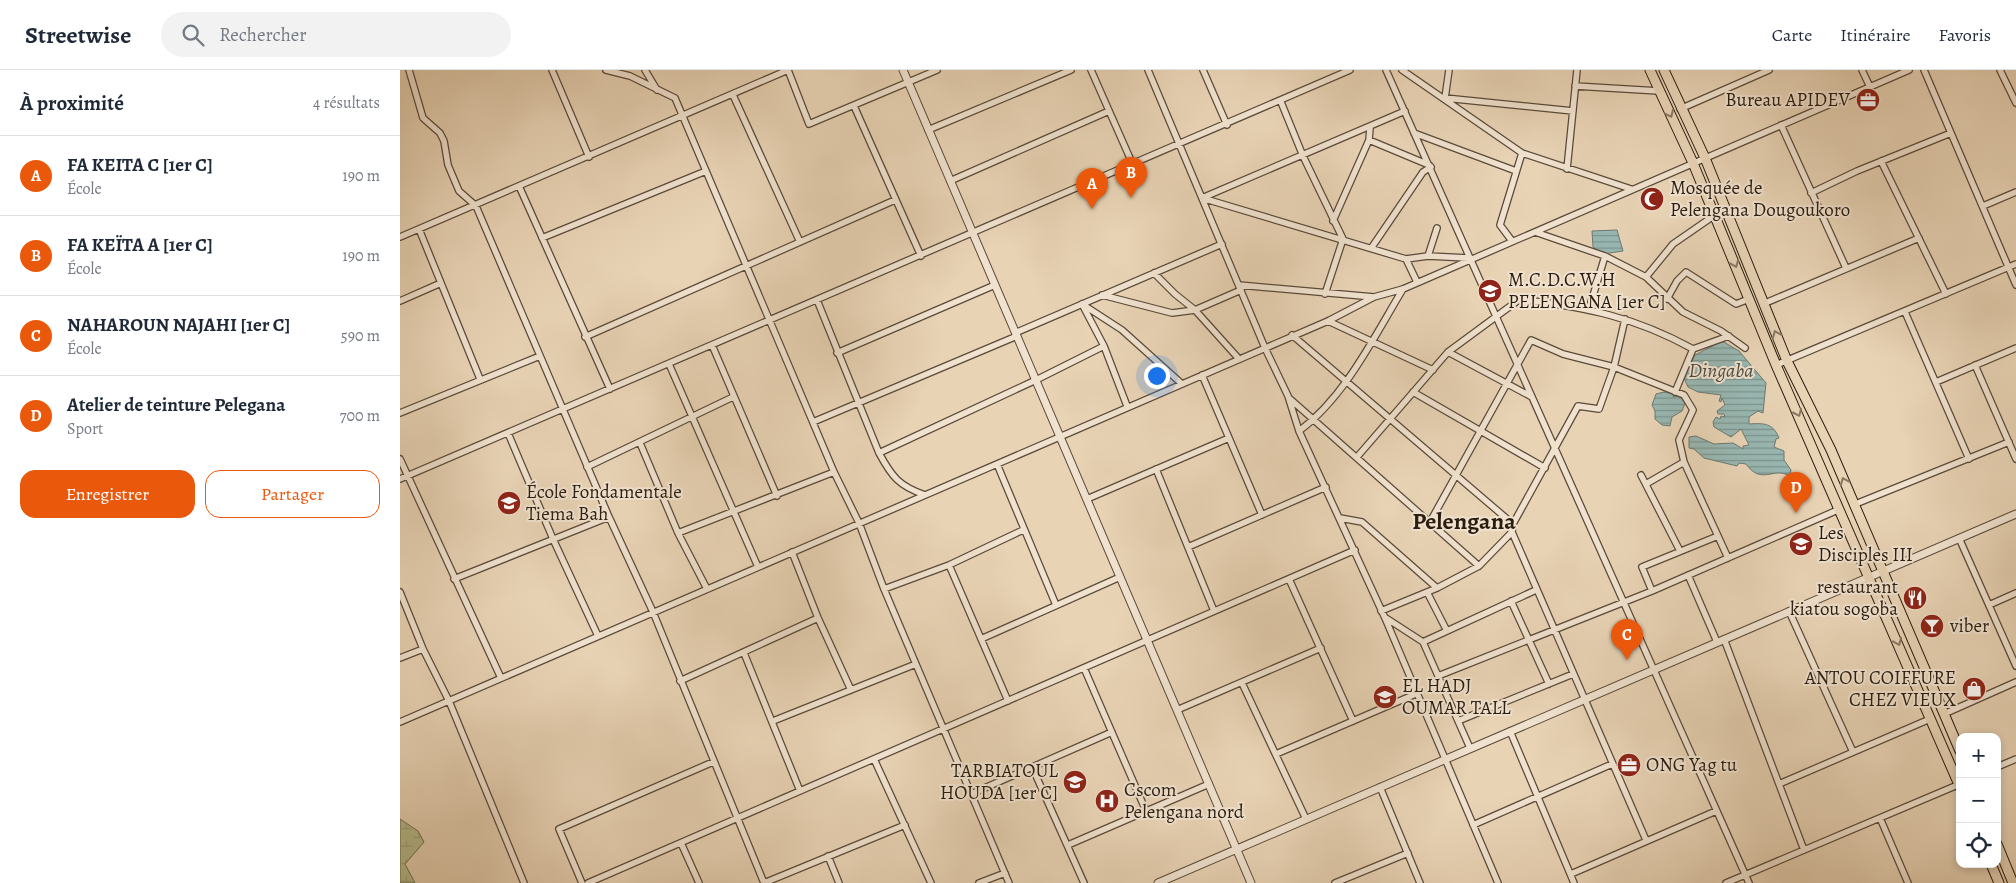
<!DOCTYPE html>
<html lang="fr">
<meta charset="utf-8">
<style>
body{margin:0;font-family:Alegreya,serif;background:#f2f2f3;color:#1f2937}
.controls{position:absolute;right:15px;bottom:15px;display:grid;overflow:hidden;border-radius:10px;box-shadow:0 2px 8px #0003}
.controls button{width:45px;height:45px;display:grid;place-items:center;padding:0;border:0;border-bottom:1px solid #e0e1e3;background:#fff;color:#1f2937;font:25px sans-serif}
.you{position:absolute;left:756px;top:305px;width:18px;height:18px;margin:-12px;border:4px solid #fff;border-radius:50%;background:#1a73e8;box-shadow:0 0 0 8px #1a73e833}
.badge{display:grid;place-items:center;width:32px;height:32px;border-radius:50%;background:#ea580c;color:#fff;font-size:16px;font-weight:700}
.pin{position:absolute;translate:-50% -41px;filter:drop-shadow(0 1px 2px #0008)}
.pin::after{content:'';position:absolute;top:26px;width:18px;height:15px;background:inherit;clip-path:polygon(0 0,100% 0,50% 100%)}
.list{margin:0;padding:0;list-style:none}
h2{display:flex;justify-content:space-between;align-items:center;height:65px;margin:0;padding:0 20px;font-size:21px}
h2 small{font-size:16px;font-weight:400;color:#747a83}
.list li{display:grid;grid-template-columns:32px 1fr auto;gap:15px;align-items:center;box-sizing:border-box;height:80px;padding:0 20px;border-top:1px solid #e0e1e3}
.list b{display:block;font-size:19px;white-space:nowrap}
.list p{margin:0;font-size:16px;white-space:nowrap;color:#747a83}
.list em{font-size:16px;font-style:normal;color:#747a83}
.actions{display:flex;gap:10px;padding:15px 20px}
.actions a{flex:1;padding:11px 0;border:1px solid #ea580c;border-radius:15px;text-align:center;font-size:18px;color:#ea580c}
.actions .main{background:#ea580c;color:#fff}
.icon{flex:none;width:28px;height:28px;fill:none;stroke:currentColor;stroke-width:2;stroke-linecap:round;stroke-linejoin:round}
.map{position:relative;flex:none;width:1616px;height:813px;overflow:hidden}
header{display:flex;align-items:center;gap:30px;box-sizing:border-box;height:70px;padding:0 25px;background:#fff;border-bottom:1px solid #e0e1e3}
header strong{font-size:24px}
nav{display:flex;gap:28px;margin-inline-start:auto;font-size:18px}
.search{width:350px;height:45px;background:#f2f2f3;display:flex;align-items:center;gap:12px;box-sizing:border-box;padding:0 18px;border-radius:28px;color:#747a83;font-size:19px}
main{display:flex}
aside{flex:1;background:#fff}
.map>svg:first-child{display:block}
.wetland{fill:url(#wetland-marsh);stroke:#706c4e}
.water{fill:url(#water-rules);stroke:#6c7971}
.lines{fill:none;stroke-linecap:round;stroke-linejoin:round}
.minor-casing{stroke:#5a4a39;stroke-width:8}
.tertiary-casing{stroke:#5a4a39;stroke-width:9}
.trunk-casing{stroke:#2a1d10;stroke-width:11}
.minor{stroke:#f0e2cf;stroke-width:5.5}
.tertiary{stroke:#f0e2cf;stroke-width:7}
.trunk{stroke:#e8d3b5;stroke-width:9}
.oneway{stroke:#897862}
.labels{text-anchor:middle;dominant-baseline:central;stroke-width:4;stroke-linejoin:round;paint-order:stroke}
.poi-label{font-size:19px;fill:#2a1d10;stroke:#f0e2cf;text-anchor:start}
.water-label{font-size:20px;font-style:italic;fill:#4b4b41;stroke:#f0e2cf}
.district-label{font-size:24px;font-weight:bold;fill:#2a1d10;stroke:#f0e2cf}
</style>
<header>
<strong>Streetwise</strong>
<div class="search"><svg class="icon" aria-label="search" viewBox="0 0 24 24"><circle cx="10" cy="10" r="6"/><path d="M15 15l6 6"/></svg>Rechercher</div>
<nav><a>Carte</a><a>Itinéraire</a><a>Favoris</a></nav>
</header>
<main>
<aside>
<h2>À proximité<small>4 résultats</small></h2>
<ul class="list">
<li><span class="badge">A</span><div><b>FA KEITA C [1er C]</b><p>École</p></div><em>190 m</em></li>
<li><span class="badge">B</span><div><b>FA KEÏTA A [1er C]</b><p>École</p></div><em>190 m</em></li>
<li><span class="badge">C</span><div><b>NAHAROUN NAJAHI [1er C]</b><p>École</p></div><em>590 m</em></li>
<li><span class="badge">D</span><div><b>Atelier de teinture Pelegana</b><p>Sport</p></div><em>700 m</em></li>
</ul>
<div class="actions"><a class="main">Enregistrer</a><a>Partager</a></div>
</aside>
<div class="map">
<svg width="1616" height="813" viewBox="0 0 1616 813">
<defs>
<pattern id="wetland-marsh" width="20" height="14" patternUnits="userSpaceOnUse" patternTransform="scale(1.25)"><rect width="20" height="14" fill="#b6bc8d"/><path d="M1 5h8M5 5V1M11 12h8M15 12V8" fill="none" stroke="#9da179"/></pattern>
<pattern id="water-rules" width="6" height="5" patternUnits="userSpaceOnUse" patternTransform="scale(1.25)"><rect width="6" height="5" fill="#98b7b2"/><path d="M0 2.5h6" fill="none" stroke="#7c948f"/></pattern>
</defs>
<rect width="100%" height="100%" fill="#e8d3b5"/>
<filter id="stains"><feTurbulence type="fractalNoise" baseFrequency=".004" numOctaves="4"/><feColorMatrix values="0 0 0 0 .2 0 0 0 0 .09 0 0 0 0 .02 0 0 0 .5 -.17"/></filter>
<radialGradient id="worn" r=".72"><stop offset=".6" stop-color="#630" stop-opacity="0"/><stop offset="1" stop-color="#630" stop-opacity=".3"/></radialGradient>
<path class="wetland" d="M 0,749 L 18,761 L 24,772 L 5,794 L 15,813 L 0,813 Z"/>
<path class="water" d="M 1217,160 L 1223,181 L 1203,184 L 1193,177 L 1192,161 Z
M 1322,271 L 1339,281 L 1366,313 L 1363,343 L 1358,341 L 1349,347 L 1349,354 C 1364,353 1373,353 1379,368 L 1376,369 L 1374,377 L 1384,381 L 1384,390 L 1391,400 L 1390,406 C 1373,396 1362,416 1346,394 L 1339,393 L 1337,396 L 1304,388 L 1294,379 L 1289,378 L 1289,367 L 1296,366 L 1314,374 L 1333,373 L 1343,379 L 1343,376 L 1349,375 L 1341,359 L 1331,367 L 1314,357 L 1313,352 L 1316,347 L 1320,349 L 1321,346 L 1325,347 L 1324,344 L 1318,344 L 1317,341 L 1325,335 L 1322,328 L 1321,332 L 1319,331 L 1321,325 L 1298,322 L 1288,317 L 1284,308 L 1295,285 Z
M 1264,322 L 1274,324 L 1273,327 L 1279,326 L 1285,333 L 1282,341 L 1272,347 L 1270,356 L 1262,355 L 1255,349 L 1255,341 L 1252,335 L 1256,324 Z"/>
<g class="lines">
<g class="minor-casing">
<path id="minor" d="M 9,0 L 23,48 L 40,63 L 44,71 L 48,95 L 59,121 L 76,136 L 209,447 L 253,542 L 364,813
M 152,0 L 189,87
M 206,0 L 230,6 L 275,28 L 434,402 L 459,453 L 484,519 L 609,813
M 245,0 L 257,20
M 388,0 L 409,54 L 537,0
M 691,0 L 733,95
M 748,0 L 865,278 L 888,326 L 899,361 L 985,548 L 1098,813
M 803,0 L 827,55
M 986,0 L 1349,813
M 1002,0 L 1122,83 L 1231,119
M 1049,0 L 1045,28 L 1173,41
M 1462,0 L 1470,17
M 1524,0 L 1616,215
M 1600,0 L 1616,33
M 1175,16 L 1259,21
M 333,25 L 400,172
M 881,32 L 903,86 L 943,169 L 925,224
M 454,36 L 521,186
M 1280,39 L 1369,0
M 1381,55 L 1446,198
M 528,60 L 671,0
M 1014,63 L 1116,101
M 969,70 L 1029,95
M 1481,91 L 1546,224
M 1167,99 L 1177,0
M 550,111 L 709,41
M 119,116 L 210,319
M 1411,123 L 1457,101 L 1551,63
M 802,128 L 1006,189 L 1028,186 L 1068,188
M 802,128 L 1005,41
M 1583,136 L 1616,122
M 933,151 L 969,70 L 970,58
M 19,159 L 80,309
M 1135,162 L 1205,186 L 1246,207 L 1283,242 L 1321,261 L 1345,278
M 0,167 L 388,0
M 142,168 L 306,101
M 1112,171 L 1100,155 L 1122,83
M 972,177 L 1023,102 L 1031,97
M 1028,186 L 1037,158
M 1006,189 L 1017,212
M 754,203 L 775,224 L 795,240 L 839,289
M 1246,207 L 1273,174 L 1315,145
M 839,215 L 974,227
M 702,225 L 772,243 L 795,240 L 841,220
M 1267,229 L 1277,211 L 1286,202 L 1336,234 L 1349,229
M 417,230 L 479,383 C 492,407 499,416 525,425
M 0,231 L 41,213
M 682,234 L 722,260 L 782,314
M 1363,234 L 1519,168
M 683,236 L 704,276 L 727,336
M 1189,239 L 1205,186
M 1505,242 L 1569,389
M 928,251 L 1033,300
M 615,263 L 822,174
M 892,265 L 1113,454
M 185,267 L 495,130
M 312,275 L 377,426
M 1048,282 L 1132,327
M 437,283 L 595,215
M 269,294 L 358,497
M 1376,295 L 1616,194
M 1575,295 L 1616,389
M 802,305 L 862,445
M 1536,312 L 1616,278
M 1013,322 L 1145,398
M 1275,322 L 1293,279 L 1329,266
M 889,328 L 1079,496
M 0,343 L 140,286
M 413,352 L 617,266
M 899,361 C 945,327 974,267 1003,219
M 108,363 L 153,469 L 198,566
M 240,373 L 278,463 L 307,519
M 479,383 L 636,310 L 704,276
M 957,387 L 1048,282 L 1120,229 C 1187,238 1233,246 1293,279
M 0,389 L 101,608
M 1284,392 L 1328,488
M 597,394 L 656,535
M 187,397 L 333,327
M 756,399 L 814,541
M 1241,405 L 1280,481
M 0,409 L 950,0
M 687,429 L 829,368
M 1453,435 L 1609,372
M 940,448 L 962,452 L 1037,518
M 1030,452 L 1131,270 L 1163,284 L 1214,297 L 1284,325 L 1293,340 L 1279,370 L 1284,392 L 1246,414
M 1112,462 L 1246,770
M 278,463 L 434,402
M 1559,468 L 1616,596
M 788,477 L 926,417
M 392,482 L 418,548 L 451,620
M 549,495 L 608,631
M 1288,505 L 1317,572
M 54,509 L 209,447
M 889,509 L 953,651
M 484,519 L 549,495 L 623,460
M 1252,521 L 1242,497 L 1318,466
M 0,522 L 23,579 L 49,631 L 124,813
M 1027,522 L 1047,561
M 1111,531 L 1149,614
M 1589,535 L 1616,523
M 981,541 L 1037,518 L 1079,496 L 1112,462 L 1113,454 L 1178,336 L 1199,339 L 1214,297 L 1225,249
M 1389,541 L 1453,682
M 986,548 L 1023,572 L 1070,678
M 581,569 L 720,507
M 1324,569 L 1404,780
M 1023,572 L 1136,520
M 344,583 L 400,721
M 0,588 L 23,579
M 684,598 L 746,741
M 1038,606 L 1252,521 L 1440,439
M 280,611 L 418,548
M 842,613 L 906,749
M 777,640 L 921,578
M 1544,644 L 1616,612
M 373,651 L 516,594
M 1058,651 L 1173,604
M 0,652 L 928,251 L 974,227 L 1003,219 L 1509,0
M 1110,661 L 1174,813
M 876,684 L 1018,623
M 474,689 L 531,813
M 1597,697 L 1616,689
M 633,699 L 684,813
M 1379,714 L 1530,649
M 980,717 L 1020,813
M 571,724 L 712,662
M 1480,748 L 1508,813
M 1073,755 L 1212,694
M 281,773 L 299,813
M 668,775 L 809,714
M 428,786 L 439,813
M 1171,804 L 1316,741
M 182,813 L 159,759 L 313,692
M 188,813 L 955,480
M 364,813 L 505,755
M 579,813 L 605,803
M 935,813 L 1008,783
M 1326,813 L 1560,714"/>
</g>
<g class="tertiary-casing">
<path id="tertiary" d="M 503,0 L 851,813
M 758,813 L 1616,444"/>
</g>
<g class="trunk-casing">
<path id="trunk" d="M 1250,0 L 1293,93 L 1376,295 L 1560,717
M 1264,0 L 1305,88 L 1387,291 L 1431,380 L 1560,681
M 1597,774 L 1613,813
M 1591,794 L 1599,813"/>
</g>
<use href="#minor" class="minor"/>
<use href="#tertiary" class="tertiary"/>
<use href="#trunk" class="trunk"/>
</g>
<defs><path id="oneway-chevron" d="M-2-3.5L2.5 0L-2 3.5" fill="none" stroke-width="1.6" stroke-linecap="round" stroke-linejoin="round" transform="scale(1.25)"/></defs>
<g class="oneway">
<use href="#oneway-chevron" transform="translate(1270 44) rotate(65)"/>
<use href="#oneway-chevron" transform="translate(1335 194) rotate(68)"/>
<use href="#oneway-chevron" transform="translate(1376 264) rotate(-113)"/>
<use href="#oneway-chevron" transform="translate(1398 343) rotate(66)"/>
<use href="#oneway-chevron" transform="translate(1444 411) rotate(-112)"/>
<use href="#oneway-chevron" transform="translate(1498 572) rotate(67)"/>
</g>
<defs>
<g id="office-disc" transform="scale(1.25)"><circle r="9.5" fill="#8f2418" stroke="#f0e2cf"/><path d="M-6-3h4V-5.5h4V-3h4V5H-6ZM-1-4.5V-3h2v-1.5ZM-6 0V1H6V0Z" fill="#fff"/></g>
<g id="mosque-disc" transform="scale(1.25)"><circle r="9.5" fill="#8f2418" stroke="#f0e2cf"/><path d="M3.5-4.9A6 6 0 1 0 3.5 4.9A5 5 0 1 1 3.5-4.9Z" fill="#fff"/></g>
<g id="school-disc" transform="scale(1.25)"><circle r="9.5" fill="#8f2418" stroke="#f0e2cf"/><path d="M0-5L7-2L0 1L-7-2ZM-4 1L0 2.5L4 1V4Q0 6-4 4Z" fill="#fff"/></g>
<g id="restaurant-disc" transform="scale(1.25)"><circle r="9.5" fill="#8f2418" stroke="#f0e2cf"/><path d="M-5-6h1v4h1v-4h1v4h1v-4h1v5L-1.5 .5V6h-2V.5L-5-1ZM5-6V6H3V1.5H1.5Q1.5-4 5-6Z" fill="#fff"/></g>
<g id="bar-disc" transform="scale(1.25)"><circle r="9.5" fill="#8f2418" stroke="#f0e2cf"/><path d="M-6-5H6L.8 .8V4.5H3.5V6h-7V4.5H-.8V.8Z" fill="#fff"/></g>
<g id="shop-disc" transform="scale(1.25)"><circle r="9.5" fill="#8f2418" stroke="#f0e2cf"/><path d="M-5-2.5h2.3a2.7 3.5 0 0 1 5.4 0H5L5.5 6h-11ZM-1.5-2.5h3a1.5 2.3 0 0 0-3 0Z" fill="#fff"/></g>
<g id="hospital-disc" transform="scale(1.25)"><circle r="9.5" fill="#8f2418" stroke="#f0e2cf"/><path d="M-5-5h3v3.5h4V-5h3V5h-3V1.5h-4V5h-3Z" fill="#fff"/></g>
</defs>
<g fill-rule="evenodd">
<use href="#office-disc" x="1468" y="30"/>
<use href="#mosque-disc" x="1252" y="129"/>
<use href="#school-disc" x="1090" y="221"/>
<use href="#school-disc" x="109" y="433"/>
<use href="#school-disc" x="1401" y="474"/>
<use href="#restaurant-disc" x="1515" y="528"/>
<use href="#bar-disc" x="1532" y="556"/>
<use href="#shop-disc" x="1574" y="619"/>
<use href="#school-disc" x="985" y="627"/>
<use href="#office-disc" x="1229" y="695"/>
<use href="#school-disc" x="675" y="712"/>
<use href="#hospital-disc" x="707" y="731"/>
</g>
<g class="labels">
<g class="poi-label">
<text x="1450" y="30" text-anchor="end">Bureau APIDEV</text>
<text x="1270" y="118">Mosquée de<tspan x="1270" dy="22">Pelengana Dougoukoro</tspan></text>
<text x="1108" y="210">M.C.D.C.W.H<tspan x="1108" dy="22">PELENGANA [1er C]</tspan></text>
<text x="126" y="422">École Fondamentale<tspan x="126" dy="22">Tiema Bah</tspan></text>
<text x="1418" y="463">Les<tspan x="1418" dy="22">Disciples III</tspan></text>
<text x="1498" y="517" text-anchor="end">restaurant<tspan x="1498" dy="22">kiatou sogoba</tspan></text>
<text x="1550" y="556">viber</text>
<text x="1556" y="608" text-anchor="end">ANTOU COIFFURE<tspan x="1556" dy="22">CHEZ VIEUX</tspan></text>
<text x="1002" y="616">EL HADJ<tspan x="1002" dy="22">OUMAR TALL</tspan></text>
<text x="1246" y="695">ONG Yag tu</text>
<text x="658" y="701" text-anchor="end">TARBIATOUL<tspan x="658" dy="22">HOUDA [1er C]</tspan></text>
<text x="724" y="720">Cscom<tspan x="724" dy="22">Pelengana nord</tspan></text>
</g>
<g class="water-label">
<text x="1321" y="300">Dingaba</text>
</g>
<g class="district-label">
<text x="1064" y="451">Pelengana</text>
</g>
</g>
<rect width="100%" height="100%" filter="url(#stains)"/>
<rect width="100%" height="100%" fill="url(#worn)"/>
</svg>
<div class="controls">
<button>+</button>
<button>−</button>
<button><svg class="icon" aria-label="locate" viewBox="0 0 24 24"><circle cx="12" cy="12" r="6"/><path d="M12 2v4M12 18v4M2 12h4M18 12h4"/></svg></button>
</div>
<div class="you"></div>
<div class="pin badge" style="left:692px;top:139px">A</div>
<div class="pin badge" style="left:731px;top:128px">B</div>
<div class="pin badge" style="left:1227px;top:590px">C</div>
<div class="pin badge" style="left:1396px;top:443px">D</div>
</div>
</main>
